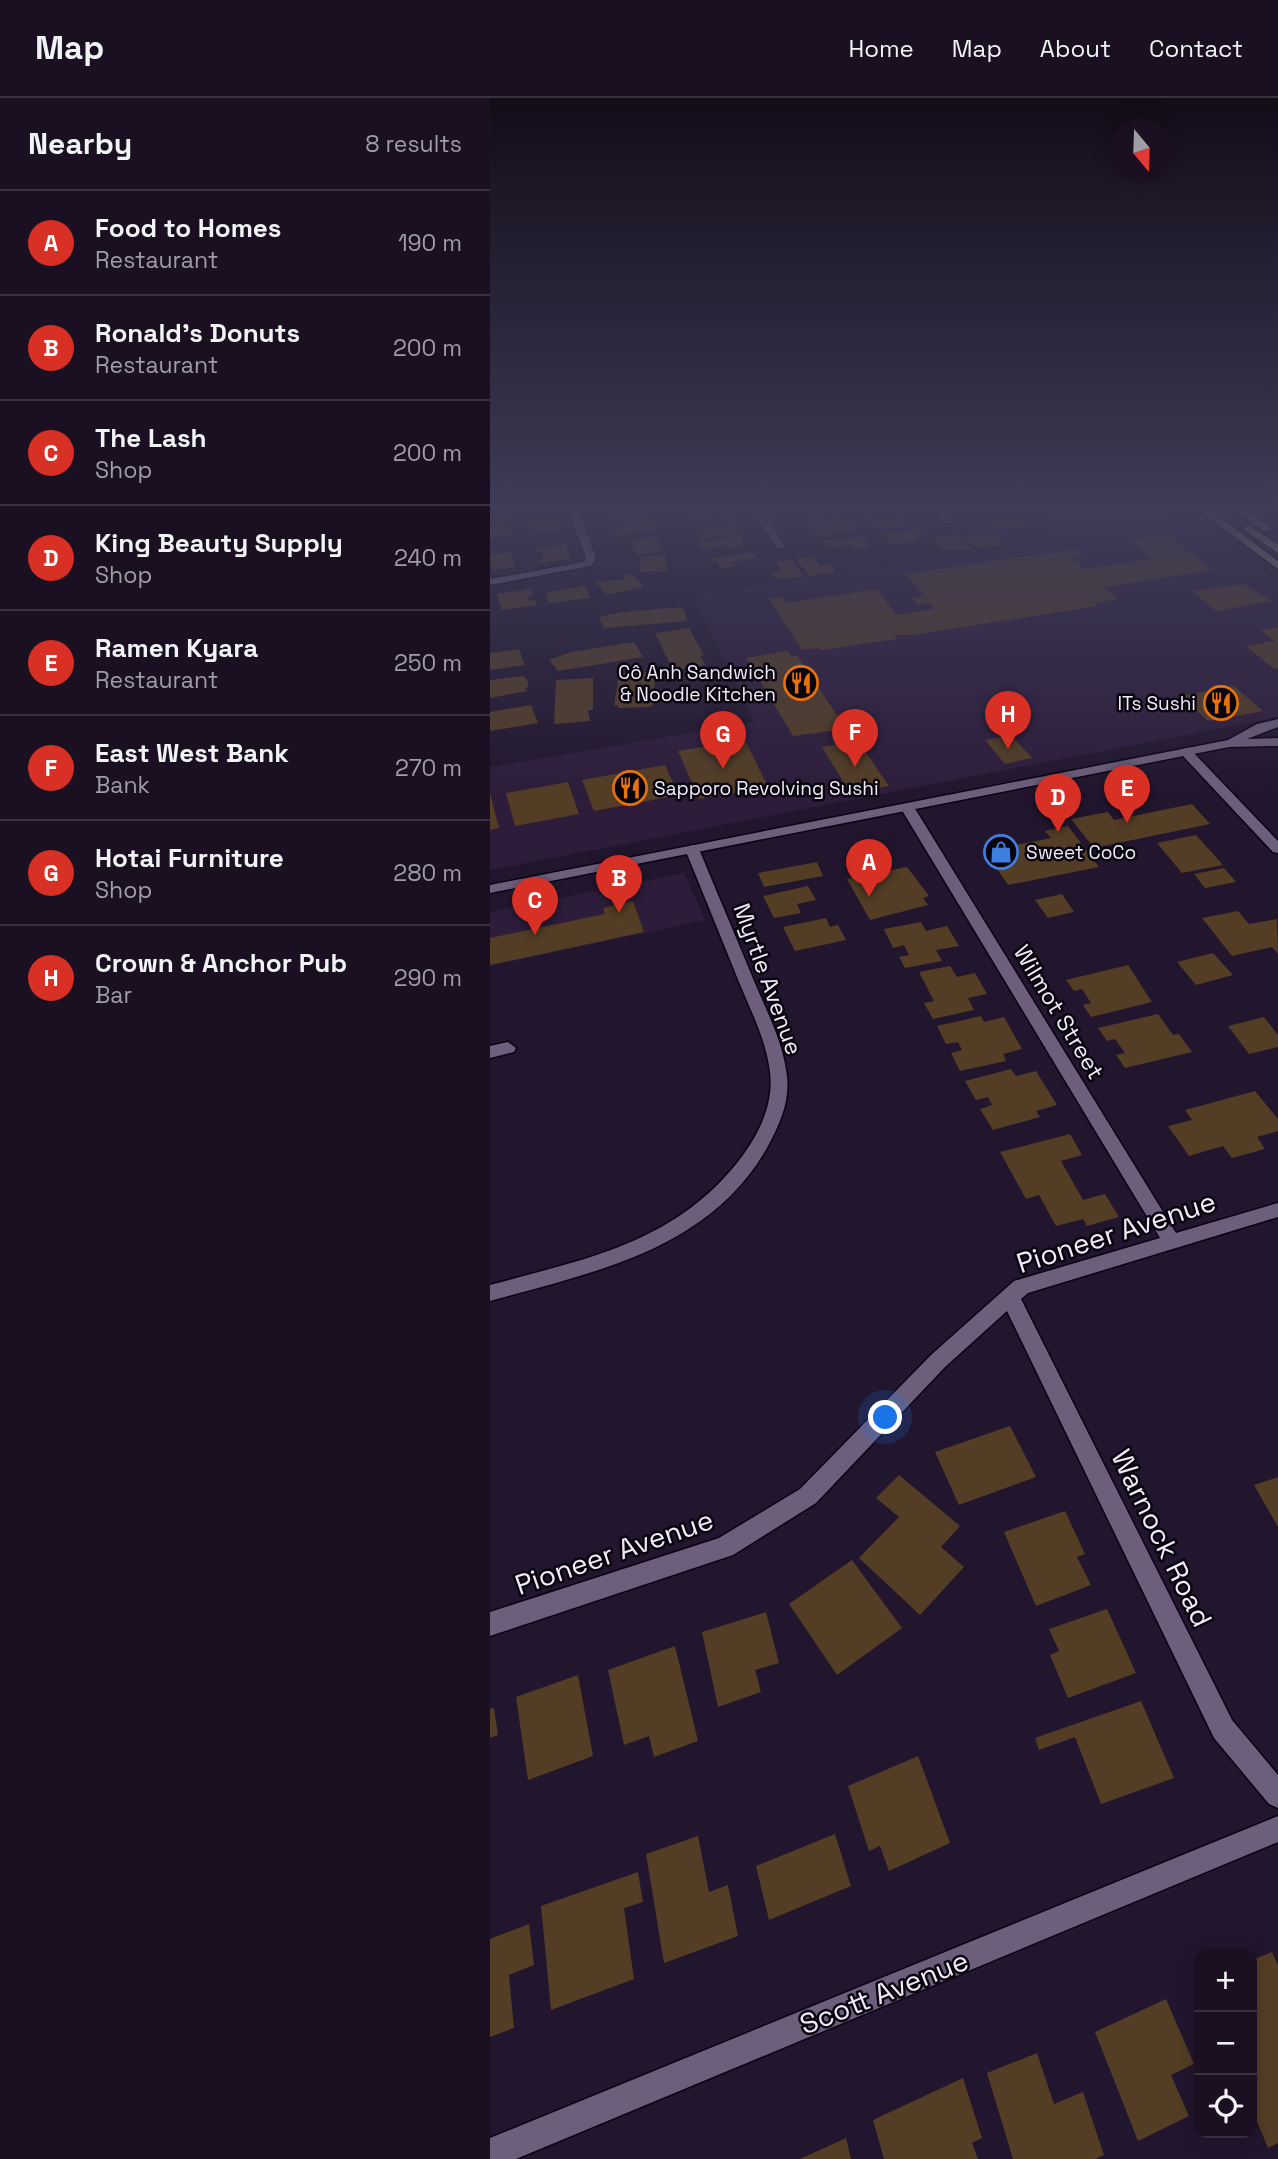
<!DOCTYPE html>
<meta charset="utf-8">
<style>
body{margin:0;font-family:"Space Grotesk",sans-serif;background:#23192a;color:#f1f3f6}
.controls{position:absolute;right:21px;bottom:21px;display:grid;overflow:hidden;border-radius:14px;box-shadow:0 4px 18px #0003}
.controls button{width:63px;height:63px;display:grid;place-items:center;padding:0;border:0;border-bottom:2px solid #383040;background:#1a1022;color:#f1f3f6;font:35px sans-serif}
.compass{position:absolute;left:620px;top:21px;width:63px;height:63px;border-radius:50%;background:#1a1022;box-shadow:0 4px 18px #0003;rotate:161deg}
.you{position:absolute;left:396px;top:1320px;width:24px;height:24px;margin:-18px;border:5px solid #fff;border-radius:50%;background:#1a73e8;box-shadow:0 0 0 10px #1a73e833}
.badge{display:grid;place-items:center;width:46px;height:46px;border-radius:50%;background:#d93025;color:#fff;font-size:23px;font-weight:700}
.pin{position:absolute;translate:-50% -58px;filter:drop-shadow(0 2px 4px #0008)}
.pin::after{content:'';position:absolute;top:37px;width:24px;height:21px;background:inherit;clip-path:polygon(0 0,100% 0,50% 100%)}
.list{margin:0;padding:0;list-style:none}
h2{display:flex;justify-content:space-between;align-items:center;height:91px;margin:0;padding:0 28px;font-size:30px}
h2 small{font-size:23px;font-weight:400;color:#9f9da5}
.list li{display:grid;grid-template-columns:46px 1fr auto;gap:21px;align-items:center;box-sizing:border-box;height:105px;padding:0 28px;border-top:2px solid #383040}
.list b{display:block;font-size:26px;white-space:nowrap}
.list p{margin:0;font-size:23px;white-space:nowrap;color:#9f9da5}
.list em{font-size:23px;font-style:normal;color:#9f9da5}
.icon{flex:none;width:38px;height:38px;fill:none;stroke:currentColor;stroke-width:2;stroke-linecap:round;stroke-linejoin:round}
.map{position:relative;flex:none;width:788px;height:2061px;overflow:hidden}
header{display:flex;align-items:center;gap:42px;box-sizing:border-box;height:98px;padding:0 35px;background:#1a1022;border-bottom:2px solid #383040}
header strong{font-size:33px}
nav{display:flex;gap:38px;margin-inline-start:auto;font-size:24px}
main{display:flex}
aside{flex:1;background:#1a1022}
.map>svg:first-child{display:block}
.built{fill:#2d1d3b}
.building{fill:#533d25}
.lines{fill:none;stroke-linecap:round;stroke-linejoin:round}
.minor-casing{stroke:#0b0215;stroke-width:3}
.secondary-casing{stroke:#0b0215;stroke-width:3}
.primary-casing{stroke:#0b0215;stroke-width:3}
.minor{fill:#6d5f7c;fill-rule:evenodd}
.secondary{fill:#6d5f7c;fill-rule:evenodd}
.primary{fill:#a19a7b;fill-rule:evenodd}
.labels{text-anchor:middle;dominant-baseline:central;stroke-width:5;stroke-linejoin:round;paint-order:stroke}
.far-poi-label{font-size:19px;fill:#f1eafb;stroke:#09050e;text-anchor:end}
.street-label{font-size:23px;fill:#f1eafb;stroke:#09050e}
.near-street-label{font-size:28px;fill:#f1eafb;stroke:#09050e}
</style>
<header>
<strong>Map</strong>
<nav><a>Home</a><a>Map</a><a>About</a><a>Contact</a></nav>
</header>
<main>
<aside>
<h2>Nearby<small>8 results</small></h2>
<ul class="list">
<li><span class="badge">A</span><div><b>Food to Homes</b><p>Restaurant</p></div><em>190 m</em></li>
<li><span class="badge">B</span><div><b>Ronald’s Donuts</b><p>Restaurant</p></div><em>200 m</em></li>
<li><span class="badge">C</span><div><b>The Lash</b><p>Shop</p></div><em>200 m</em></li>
<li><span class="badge">D</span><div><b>King Beauty Supply</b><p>Shop</p></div><em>240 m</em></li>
<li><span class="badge">E</span><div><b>Ramen Kyara</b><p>Restaurant</p></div><em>250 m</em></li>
<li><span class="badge">F</span><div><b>East West Bank</b><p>Bank</p></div><em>270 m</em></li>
<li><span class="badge">G</span><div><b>Hotai Furniture</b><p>Shop</p></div><em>280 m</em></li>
<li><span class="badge">H</span><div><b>Crown &amp; Anchor Pub</b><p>Bar</p></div><em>290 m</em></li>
</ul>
</aside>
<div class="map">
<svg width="788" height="2061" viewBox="0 0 788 2061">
<rect width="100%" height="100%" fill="#22162e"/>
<path class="built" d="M 532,408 L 690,408 L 788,483 L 788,619 L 0,772 L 0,669 L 265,624 L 203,498 L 569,443 Z
M 194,775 L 215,822 L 0,868 L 0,814 Z"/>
<path class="building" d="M 150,408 L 157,419 L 122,424 L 116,413 L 126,414 Z
M 378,408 L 407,408 L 412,413 L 377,418 L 371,411 L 379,410 Z
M 479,408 L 519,408 L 523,411 L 496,415 L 491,410 L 482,411 Z
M 548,408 L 685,408 L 687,410 L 682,415 L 612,425 L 555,414 Z
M 213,413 L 215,416 L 239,413 L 243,419 L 201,425 L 200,422 L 204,421 L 200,414 Z
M 329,414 L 331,417 L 349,415 L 354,421 L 317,426 L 310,417 Z
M 416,415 L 422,420 L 412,422 L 416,426 L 389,430 L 380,420 Z
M 530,416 L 537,423 L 528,424 L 532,428 L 509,431 L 494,421 Z
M 64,417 L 70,431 L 44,435 L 37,421 Z
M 160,423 L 164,432 L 127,438 L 123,428 Z
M 359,423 L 367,432 L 343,433 L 345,436 L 331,438 L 319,429 Z
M 17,424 L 21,437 L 0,440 L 0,426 Z
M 247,425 L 253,435 L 211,441 L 207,434 Z
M 430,431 L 435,436 L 426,438 L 430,443 L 403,446 L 391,436 Z
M 502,435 L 513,447 L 486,450 L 475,439 Z
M 470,437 L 483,452 L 452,452 L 442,440 Z
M 678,437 L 723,472 L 615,489 L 628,501 L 604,505 L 607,508 L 422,537 L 405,537 L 407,541 L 331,552 L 329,550 L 312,552 L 279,501 L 292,499 L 296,505 L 387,491 L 406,517 L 444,511 L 439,505 L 427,507 L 422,500 L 434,498 L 415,476 L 587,451 L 594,458 L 582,459 L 595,471 L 663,461 L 640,442 Z
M 252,438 L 253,449 L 239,451 L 236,447 L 214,452 L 209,444 Z
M 166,439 L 174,453 L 147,457 L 141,446 L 136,443 Z
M 375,439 L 378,449 L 363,451 L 360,447 L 338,451 L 333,443 Z
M 75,446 L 81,461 L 49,465 L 48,462 L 54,461 L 51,453 L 45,454 L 44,451 Z
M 20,454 L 26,469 L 2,472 L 0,457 Z
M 262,454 L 267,460 L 243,464 L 247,468 L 232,471 L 226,463 L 221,464 L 218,461 Z
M 176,457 L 176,473 L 150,474 L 150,458 Z
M 323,458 L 330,468 L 339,466 L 346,474 L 319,478 L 306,461 Z
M 302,462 L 314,479 L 286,481 L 281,474 L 291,472 L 286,464 Z
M 142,476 L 154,489 L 116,497 L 106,484 L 135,481 L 133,478 Z
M 753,486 L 782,503 L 726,513 L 702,493 Z
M 95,488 L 100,500 L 59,505 L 55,495 Z
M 41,491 L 43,497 L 37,498 L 39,503 L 45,502 L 47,507 L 12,512 L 7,496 Z
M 193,509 L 197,523 L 114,530 L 109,519 L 132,514 Z
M 788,529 L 788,570 L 784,571 L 756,548 L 784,543 L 771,532 Z
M 199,530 L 214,557 L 210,558 L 216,567 L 183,572 L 165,535 Z
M 144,544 L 153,559 L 68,573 L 59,562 L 81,554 Z
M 29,551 L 35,567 L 0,572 L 0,555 Z
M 298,553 L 301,558 L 307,557 L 356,631 L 303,638 L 256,560 Z
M 165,574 L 164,606 L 159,609 L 128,610 L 128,607 L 124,608 L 129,575 Z
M 32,578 L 36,580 L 39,589 L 35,590 L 37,593 L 0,600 L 0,582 Z
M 103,580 L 103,612 L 98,612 L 100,623 L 64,626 L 66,582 Z
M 744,588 L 773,613 L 718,623 L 691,598 Z
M 41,607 L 48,625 L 0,633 L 0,614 Z
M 521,637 L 542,660 L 515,666 L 495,642 Z
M 255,642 L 278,689 L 209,701 L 188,653 Z
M 368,643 L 399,688 L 360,695 L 332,649 Z
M 175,667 L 189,697 L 104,713 L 92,682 Z
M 78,684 L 89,716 L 25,728 L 16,695 Z
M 0,695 L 9,730 L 0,732 Z
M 702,706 L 720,726 L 604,750 L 581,721 L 618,714 L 624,722 Z
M 578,728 L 609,769 L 518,787 L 495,753 L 561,740 L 555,733 Z
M 706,737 L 733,767 L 692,775 L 667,745 Z
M 327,764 L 333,778 L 274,789 L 268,775 Z
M 417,769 L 439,798 L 433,800 L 438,807 L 380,822 L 357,781 Z
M 734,770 L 746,784 L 715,790 L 704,776 Z
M 318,788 L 326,802 L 307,806 L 311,815 L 284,820 L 273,798 Z
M 572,796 L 584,814 L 558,820 L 545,802 Z
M 143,803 L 154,834 L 0,867 L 0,840 L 115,816 L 113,810 Z
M 748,813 L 759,826 L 787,821 L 788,856 L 782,849 L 742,858 L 712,820 Z
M 336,820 L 340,829 L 348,827 L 356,842 L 305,853 L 293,829 Z
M 431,824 L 436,833 L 457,828 L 469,848 L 446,852 L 452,863 L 415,870 L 409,859 L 419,857 L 414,847 L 403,850 L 394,831 Z
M 723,855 L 743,877 L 706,887 L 687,864 Z
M 638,867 L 662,904 L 601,919 L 593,907 L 601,905 L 592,891 L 584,893 L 576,882 Z
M 460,868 L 467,879 L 485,875 L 497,896 L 478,900 L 484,912 L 443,921 L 434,905 L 444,903 L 429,874 Z
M 668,916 L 683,937 L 689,936 L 702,954 L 635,970 L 626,957 L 635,955 L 625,941 L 617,943 L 608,930 Z
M 491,918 L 494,924 L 514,919 L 532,951 L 513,956 L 516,963 L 470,973 L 461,955 L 472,952 L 468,944 L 456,946 L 447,928 Z
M 774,919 L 788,937 L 788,949 L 759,956 L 738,928 Z
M 521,971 L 526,978 L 546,973 L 567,1007 L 546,1013 L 550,1019 L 503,1032 L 490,1011 L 502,1007 L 498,999 L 486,1002 L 475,983 Z
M 765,993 L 788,1021 L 788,1033 L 767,1039 L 775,1051 L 742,1060 L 733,1048 L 699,1058 L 678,1028 L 702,1022 L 695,1012 Z
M 580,1036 L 592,1057 L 571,1063 L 593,1102 L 615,1096 L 629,1119 L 597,1128 L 593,1121 L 566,1128 L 549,1097 L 536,1101 L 510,1054 Z
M 520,1328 L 546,1379 L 469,1407 L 445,1354 Z
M 409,1377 L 470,1428 L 451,1449 L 474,1469 L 430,1517 L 369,1460 L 409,1419 L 386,1400 Z
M 788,1379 L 788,1429 L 764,1387 Z
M 575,1413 L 595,1456 L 587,1459 L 601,1487 L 546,1508 L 514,1434 Z
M 362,1462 L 412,1530 L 347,1577 L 299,1506 Z
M 617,1511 L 646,1575 L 578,1600 L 560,1557 L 569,1553 L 559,1531 Z
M 276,1514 L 289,1565 L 265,1572 L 271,1594 L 228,1609 L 212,1534 Z
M 185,1548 L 208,1643 L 164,1659 L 159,1638 L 134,1647 L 118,1572 Z
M 88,1577 L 103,1658 L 38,1682 L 26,1599 Z
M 651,1603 L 684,1680 L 611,1706 L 585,1639 L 549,1652 L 545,1640 Z
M 4,1610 L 8,1637 L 0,1640 L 0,1611 Z
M 428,1658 L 460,1745 L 399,1773 L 390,1748 L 379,1753 L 358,1688 Z
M 345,1736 L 361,1788 L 279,1822 L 266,1768 Z
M 208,1738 L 219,1794 L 238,1787 L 248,1838 L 174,1865 L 156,1756 Z
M 148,1774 L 153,1804 L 134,1810 L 144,1881 L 61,1912 L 51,1808 Z
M 39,1826 L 44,1867 L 19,1877 L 24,1930 L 0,1939 L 0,1841 Z
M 782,1854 L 788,1867 L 788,2045 L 778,2050 L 762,2011 L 762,1862 Z
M 676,1901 L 704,1966 L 681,1977 L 699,2018 L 648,2043 L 605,1934 Z
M 547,1955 L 564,2006 L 593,1994 L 614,2057 L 605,2061 L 523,2061 L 497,1975 Z
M 473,1980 L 492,2040 L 482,2045 L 488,2061 L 394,2061 L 383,2022 Z
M 356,2040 L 361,2061 L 310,2061 Z"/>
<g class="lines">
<g class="minor-casing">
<path id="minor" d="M 33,408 L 61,408 L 0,418 L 0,412 Z
M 77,408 L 87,408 L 106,460 L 101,468 L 0,487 L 0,481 L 94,464 L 96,460 Z
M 258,408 L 268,408 L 295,448 L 293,450 L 287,450 Z
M 439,408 L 449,408 L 461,421 L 461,425 L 455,425 Z
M 696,650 L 700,651 L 788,743 L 788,755 L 783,754 L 692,657 L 692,651 Z
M 417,705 L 424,709 L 686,1135 L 788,1105 L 788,1119 L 538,1195 L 531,1201 L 742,1622 L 788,1677 L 788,1710 L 779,1706 L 724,1640 L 517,1213 L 455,1269 L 326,1405 L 243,1457 L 0,1538 L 0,1514 L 229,1440 L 310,1391 L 441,1257 L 524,1183 L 670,1140 L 410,709 Z
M 202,747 L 209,751 C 227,795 246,839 264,883 C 277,914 293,944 297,978 C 300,1003 290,1026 278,1048 C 220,1152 104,1174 0,1203 L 0,1187 C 95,1161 186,1145 250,1061 C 269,1036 284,1006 280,974 C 276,942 261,913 249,884 C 231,839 213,795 195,751 Z
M 18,944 L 26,950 L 24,954 L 0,960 L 0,948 Z
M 788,1718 L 788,1744 L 26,2061 L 0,2061 L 0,2040 Z"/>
</g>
<g class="secondary-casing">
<path id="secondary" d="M 788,621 L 788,629 L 757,641 L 788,640 L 788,648 L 739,649 L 0,795 L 0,787 L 738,642 L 767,626 Z"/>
</g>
<g class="primary-casing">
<path id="primary" d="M 704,408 L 715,408 L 788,463 L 788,471 Z
M 740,408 L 751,408 L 782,431 L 774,433 Z
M 754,428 L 760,428 L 788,447 L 788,455 L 754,432 Z"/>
</g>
<use href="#minor" class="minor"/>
<use href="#secondary" class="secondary"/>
<use href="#primary" class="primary"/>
</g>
<linearGradient id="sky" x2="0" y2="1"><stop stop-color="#130c19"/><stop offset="0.59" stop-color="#3e3c57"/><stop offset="1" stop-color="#3e3c57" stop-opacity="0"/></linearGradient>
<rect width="788" height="697" fill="url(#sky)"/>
<defs>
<g id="restaurant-ring" transform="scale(1.75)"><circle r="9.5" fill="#09050e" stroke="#e8710a" stroke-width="1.5"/><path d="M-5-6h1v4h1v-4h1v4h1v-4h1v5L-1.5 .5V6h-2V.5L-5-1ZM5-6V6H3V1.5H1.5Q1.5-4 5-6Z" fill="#e8710a"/></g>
<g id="shop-ring" transform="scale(1.75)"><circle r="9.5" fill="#09050e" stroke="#3f7fe0" stroke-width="1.5"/><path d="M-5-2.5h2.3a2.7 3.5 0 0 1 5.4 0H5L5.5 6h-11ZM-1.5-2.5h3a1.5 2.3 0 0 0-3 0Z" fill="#3f7fe0"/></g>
</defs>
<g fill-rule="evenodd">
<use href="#restaurant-ring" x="311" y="585"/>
<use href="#restaurant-ring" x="731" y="605"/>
<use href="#restaurant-ring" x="140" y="690"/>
<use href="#shop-ring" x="511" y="754"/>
</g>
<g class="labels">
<g class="far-poi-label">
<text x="286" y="574">Cô Anh Sandwich<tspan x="286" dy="22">&amp; Noodle Kitchen</tspan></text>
<text x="706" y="605">ITs Sushi</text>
<text x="164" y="690" text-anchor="start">Sapporo Revolving Sushi</text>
<text x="536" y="754" text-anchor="start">Sweet CoCo</text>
</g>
<g class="street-label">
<text transform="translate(278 881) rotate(70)">Myrtle Avenue</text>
<text transform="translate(569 914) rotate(59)">Wilmot Street</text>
</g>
<g class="near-street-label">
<text transform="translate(626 1134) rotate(-18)">Pioneer Avenue</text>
<text transform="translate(672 1440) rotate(64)">Warnock Road</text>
<text transform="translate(124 1454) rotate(-19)">Pioneer Avenue</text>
<text transform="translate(394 1894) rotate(-22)">Scott Avenue</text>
</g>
</g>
</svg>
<div class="controls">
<button>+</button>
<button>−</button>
<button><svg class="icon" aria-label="locate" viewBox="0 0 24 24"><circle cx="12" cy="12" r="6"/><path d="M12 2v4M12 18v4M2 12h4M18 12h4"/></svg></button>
</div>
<svg class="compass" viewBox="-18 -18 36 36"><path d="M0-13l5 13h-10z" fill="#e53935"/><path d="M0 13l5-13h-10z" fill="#9f9da5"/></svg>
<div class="you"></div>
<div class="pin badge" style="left:379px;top:799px">A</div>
<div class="pin badge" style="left:129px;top:815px">B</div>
<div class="pin badge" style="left:45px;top:837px">C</div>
<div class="pin badge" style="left:568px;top:734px">D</div>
<div class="pin badge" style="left:637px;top:725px">E</div>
<div class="pin badge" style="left:365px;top:669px">F</div>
<div class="pin badge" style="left:233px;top:671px">G</div>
<div class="pin badge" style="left:518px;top:651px">H</div>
</div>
</main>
